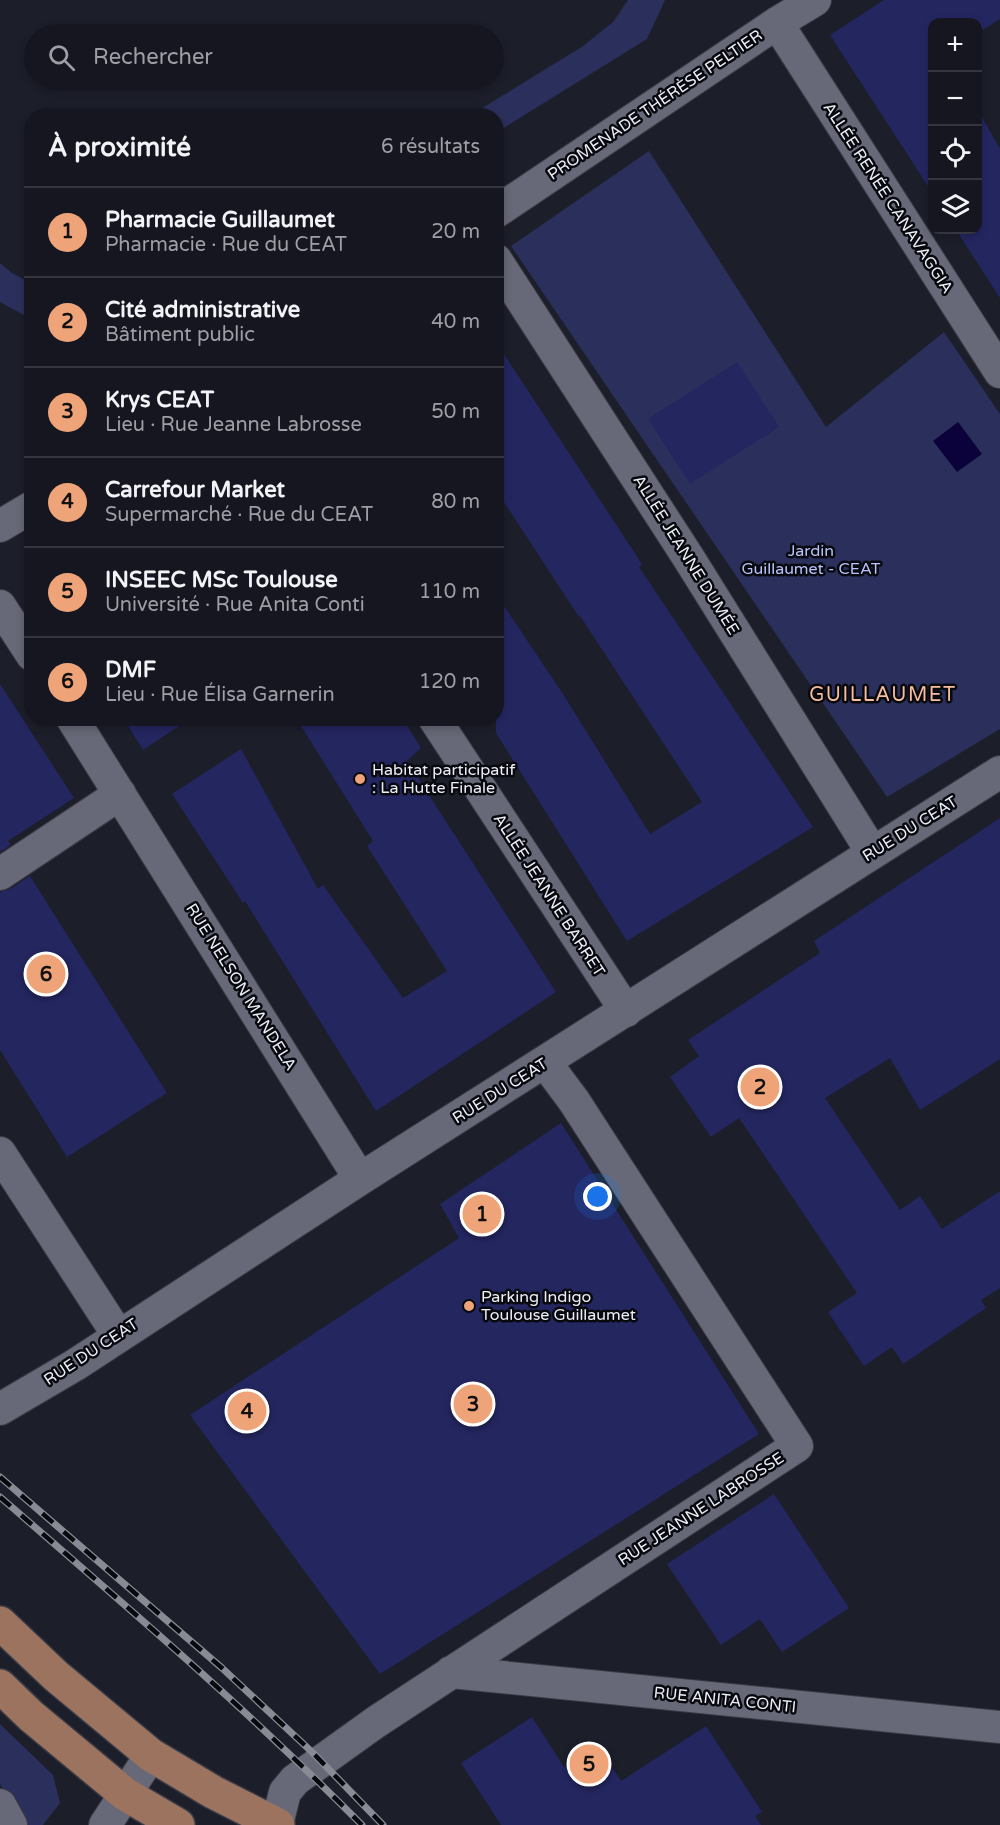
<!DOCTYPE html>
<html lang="fr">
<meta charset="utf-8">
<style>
body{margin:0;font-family:"Varela Round",sans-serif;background:#1e1f29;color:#f1f3f6}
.controls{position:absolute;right:18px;top:18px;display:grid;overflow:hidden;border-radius:12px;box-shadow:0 3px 9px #0003}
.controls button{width:54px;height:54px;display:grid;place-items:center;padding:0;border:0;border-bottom:2px solid #34353e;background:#151620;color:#f1f3f6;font:30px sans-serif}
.you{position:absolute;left:598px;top:1197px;width:21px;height:21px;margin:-15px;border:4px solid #fff;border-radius:50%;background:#1a73e8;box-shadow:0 0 0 9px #1a73e833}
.badge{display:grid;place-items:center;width:39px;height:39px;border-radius:50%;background:#efa378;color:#111;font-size:20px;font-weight:700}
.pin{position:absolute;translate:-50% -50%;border:3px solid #fff;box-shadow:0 2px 6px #0006}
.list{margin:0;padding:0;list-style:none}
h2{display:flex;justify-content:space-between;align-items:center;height:78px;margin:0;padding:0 24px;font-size:26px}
h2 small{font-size:20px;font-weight:400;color:#9d9fa5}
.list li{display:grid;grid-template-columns:39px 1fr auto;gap:18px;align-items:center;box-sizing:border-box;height:90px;padding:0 24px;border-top:2px solid #34353e}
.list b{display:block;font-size:22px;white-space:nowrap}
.list p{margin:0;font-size:20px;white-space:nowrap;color:#9d9fa5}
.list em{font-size:20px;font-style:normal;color:#9d9fa5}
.icon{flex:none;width:33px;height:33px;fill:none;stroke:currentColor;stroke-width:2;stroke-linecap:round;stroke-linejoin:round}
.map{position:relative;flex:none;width:1000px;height:1825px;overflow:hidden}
.search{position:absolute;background:#151620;box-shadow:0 3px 9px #0003;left:24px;top:24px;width:480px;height:66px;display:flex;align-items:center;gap:15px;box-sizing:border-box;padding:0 21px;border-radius:33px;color:#9d9fa5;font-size:22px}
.panel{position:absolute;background:#151620;box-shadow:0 3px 9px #0003;left:24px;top:108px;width:480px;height:618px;border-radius:24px}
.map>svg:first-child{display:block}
.green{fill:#2b2f5b}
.water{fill:#0b023b}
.building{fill:#242660}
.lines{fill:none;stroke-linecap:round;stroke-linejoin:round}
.street-casing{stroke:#393b45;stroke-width:34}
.primary-casing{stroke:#393b45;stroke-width:36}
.street{stroke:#676978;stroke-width:32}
.primary{stroke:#9c735f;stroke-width:33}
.rail-casing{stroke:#888a94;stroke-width:7}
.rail{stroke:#08090e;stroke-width:4.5;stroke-dasharray:14;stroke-linecap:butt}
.poi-dot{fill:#efa378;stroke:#08090e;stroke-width:2}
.labels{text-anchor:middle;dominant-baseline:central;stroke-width:5;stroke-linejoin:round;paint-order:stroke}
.street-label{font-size:16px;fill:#eceef7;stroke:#08090e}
.park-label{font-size:16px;fill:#b9c2fa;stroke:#08090e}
.poi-label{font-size:16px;fill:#eceef7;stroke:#08090e;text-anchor:start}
.quarter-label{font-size:20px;letter-spacing:1.5px;fill:#f7bd9d;stroke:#08090e}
</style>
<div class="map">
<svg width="1000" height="1825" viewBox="0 0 1000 1825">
<rect width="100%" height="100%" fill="#1c1e2a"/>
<path class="green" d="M 628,0 L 665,0 L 647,39 L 497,132 L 496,116 L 471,115 L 583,46 L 613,22 Z
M 649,151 L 826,427 L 944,332 L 1000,414 L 1000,729 L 887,797 L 511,246 Z
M 0,263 L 12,273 L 31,283 L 31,319 L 0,302 Z
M 0,1724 L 53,1775 L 60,1803 L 43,1825 L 22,1825 L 0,1784 Z"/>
<path class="water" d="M 958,422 L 982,454 L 957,472 L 933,441 Z"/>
<path class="building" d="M 884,0 L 1000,0 L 1000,19 L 978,33 L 978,22 L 933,22 L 933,194 L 830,35 Z
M 978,110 L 1000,149 L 1000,298 L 956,230 L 978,230 Z
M 496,342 L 642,564 L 639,567 L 813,827 L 627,941 L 496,733 L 496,594 L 563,694 L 650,834 L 702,802 L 580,616 L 579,617 L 496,490 Z
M 737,362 L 779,427 L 690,484 L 648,419 Z
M 0,684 L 74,798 L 8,841 L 11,845 L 0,852 Z
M 123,718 L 191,718 L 143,750 Z
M 296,718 L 402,718 L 421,748 L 407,761 L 556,992 L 376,1111 L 245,901 L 243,903 L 172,794 L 241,749 L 318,889 L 323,885 L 403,998 L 447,971 L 367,846 L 373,841 Z
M 1000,818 L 1000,1059 L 920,1110 L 890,1058 L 825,1098 L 900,1210 L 920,1196 L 942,1229 L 1000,1191 L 1000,1288 L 981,1300 L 986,1308 L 903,1364 L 892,1347 L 864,1366 L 828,1312 L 857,1293 L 739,1118 L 711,1137 L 670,1077 L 699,1056 L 688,1040 L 820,953 L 814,941 Z
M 30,876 L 167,1093 L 67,1157 L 0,1050 L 0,892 L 10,889 Z
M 561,1123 L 759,1434 L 380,1674 L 190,1415 L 459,1238 L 440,1204 Z
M 774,1494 L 849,1608 L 782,1652 L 760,1619 L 721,1645 L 667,1564 Z
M 532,1717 L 564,1767 L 598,1746 L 621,1781 L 706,1726 L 762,1812 L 755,1816 L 761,1825 L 501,1825 L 461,1763 Z"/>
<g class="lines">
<g class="street-casing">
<path id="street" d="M 777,23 L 1000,372
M 496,212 L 777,23 L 815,0
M 496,260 L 688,557 L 872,852
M 0,526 L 32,507
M 0,606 L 32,655
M 72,718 L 360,1179
M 434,718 L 626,1011
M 0,874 L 120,794
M 0,1153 L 118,1335
M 0,1409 L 75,1365 L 360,1179 L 1000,772
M 451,1672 L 1000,1727
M 0,1805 L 11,1825
M 277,1824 L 285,1792 L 295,1780 L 376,1722 L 797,1446 L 574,1101 L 545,1062
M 105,1825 L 151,1755"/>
</g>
<g class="primary-casing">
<path id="primary" d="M 0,1623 L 56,1676 L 151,1755 L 213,1792 L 278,1825
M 0,1686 L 31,1716 L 125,1794 L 178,1825"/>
</g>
<use href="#street" class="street"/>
<use href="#primary" class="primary"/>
<g class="rail-casing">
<path id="rail" d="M 0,1477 L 222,1668 L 312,1752 L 383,1825
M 0,1497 C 124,1604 247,1709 362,1825"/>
</g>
<use href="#rail" class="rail"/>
</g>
<g class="poi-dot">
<circle cx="360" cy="779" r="6"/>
<circle cx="469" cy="1306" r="6"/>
</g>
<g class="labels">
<g class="street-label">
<text transform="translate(655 105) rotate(-34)">PROMENADE THÉRÈSE PELTIER</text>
<text transform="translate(888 198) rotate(57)">ALLÉE RENÉE CANAVAGGIA</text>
<text transform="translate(686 555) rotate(58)">ALLÉE JEANNE DUMÉE</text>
<text transform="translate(910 829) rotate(-32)">RUE DU CEAT</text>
<text transform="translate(549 895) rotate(57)">ALLÉE JEANNE BARRET</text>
<text transform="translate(241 987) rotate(58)">RUE NELSON MANDELA</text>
<text transform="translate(500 1091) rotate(-32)">RUE DU CEAT</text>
<text transform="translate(91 1352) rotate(-33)">RUE DU CEAT</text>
<text transform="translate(701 1509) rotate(-33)">RUE JEANNE LABROSSE</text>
<text transform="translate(725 1700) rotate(6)">RUE ANITA CONTI</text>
</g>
<g class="park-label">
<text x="811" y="551">Jardin<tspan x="811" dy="18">Guillaumet - CEAT</tspan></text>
</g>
<g class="poi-label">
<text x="372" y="770">Habitat participatif<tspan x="372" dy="18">: La Hutte Finale</tspan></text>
<text x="481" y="1297">Parking Indigo<tspan x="481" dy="18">Toulouse Guillaumet</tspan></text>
</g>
<g class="quarter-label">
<text x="883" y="695">GUILLAUMET</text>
</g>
</g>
</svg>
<div class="controls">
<button>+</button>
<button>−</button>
<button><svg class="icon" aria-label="locate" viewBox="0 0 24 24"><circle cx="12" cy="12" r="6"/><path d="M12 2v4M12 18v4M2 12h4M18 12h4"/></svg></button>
<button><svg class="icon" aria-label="layers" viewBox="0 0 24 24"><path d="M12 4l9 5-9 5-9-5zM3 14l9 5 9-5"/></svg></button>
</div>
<div class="you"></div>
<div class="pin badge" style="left:482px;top:1214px">1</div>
<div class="pin badge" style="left:760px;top:1087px">2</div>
<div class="pin badge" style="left:473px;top:1404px">3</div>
<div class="pin badge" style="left:247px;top:1411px">4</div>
<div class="pin badge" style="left:589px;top:1764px">5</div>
<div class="pin badge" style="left:46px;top:974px">6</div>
<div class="search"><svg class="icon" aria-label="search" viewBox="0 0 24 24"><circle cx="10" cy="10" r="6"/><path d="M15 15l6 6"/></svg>Rechercher</div>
<section class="panel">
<h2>À proximité<small>6 résultats</small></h2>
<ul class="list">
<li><span class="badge">1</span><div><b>Pharmacie Guillaumet</b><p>Pharmacie · Rue du CEAT</p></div><em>20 m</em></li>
<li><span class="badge">2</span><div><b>Cité administrative</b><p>Bâtiment public</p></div><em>40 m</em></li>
<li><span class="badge">3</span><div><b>Krys CEAT</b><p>Lieu · Rue Jeanne Labrosse</p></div><em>50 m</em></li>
<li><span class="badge">4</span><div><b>Carrefour Market</b><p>Supermarché · Rue du CEAT</p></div><em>80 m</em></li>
<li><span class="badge">5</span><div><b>INSEEC MSc Toulouse</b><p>Université · Rue Anita Conti</p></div><em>110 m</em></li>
<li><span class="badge">6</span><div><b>DMF</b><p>Lieu · Rue Élisa Garnerin</p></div><em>120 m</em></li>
</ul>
</section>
</div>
